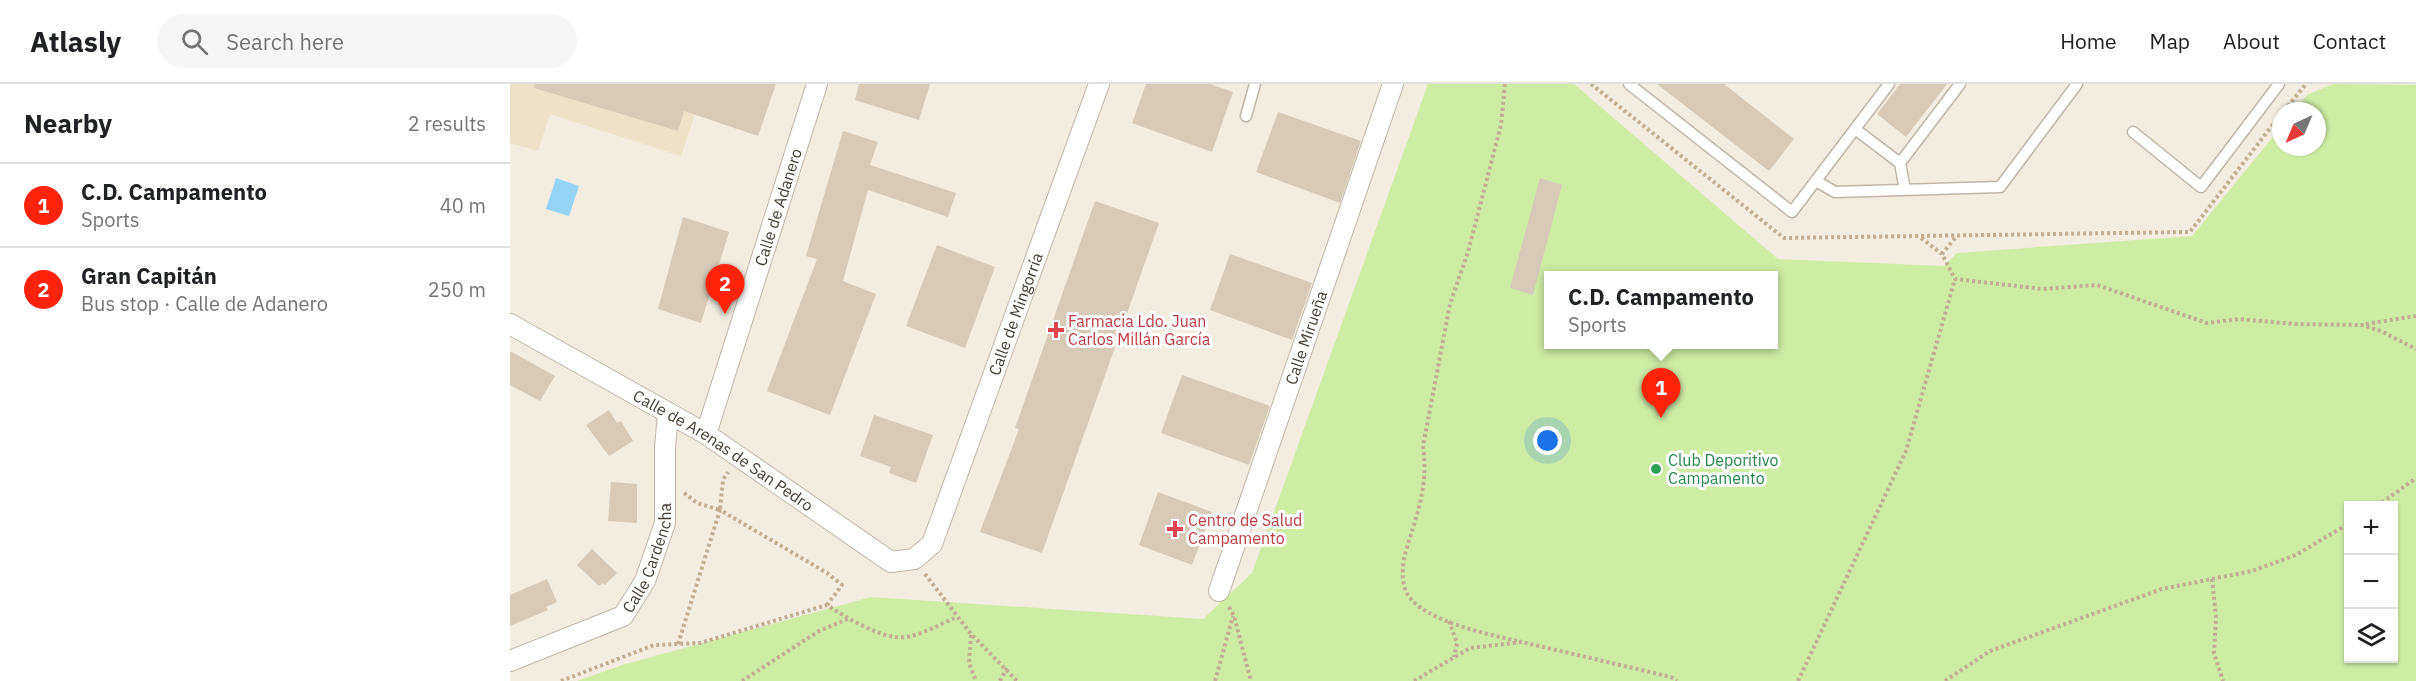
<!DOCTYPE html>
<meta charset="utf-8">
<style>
body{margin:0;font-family:"IBM Plex Sans",sans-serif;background:#f6f6f6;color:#202124}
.controls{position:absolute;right:18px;bottom:18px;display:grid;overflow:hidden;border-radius:0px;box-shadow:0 2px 4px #0004}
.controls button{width:54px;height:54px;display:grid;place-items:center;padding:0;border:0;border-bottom:2px solid #e0e0e0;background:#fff;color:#202124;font:30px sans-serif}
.compass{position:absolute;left:1762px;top:18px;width:54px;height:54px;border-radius:50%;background:#fff;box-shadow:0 2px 4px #0004;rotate:224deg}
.you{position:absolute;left:1038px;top:357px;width:21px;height:21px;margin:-15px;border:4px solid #fff;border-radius:50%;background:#1a73e8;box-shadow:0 0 0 9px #1a73e833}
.badge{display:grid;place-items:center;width:39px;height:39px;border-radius:50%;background:#ff230b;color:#fff;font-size:20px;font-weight:700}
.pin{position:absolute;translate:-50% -50px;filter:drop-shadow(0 2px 3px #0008)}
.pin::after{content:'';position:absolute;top:32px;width:21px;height:18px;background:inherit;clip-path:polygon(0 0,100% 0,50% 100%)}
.popup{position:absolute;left:1034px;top:187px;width:234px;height:78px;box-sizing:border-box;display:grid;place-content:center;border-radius:0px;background:#fff;filter:drop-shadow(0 2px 4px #0005);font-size:20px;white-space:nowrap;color:#757577}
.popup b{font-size:22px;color:#202124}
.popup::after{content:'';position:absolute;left:50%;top:100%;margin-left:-12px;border:12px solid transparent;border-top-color:#fff}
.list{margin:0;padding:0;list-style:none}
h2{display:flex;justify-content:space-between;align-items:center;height:78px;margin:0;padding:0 24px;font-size:26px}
h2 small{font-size:20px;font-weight:400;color:#757577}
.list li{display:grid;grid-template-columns:39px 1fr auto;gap:18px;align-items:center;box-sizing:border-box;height:84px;padding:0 24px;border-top:2px solid #e0e0e0}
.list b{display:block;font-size:22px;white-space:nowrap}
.list p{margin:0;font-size:20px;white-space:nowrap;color:#757577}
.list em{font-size:20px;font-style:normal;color:#757577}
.icon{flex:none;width:33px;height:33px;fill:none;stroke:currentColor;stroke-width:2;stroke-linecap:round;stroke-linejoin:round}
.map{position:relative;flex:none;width:1906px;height:597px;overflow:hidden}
header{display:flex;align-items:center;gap:36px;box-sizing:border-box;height:84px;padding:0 30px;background:#fff;border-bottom:2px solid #e0e0e0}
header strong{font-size:28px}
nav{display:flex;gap:33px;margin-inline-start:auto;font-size:21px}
.search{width:420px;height:54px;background:#f6f6f6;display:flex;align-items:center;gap:15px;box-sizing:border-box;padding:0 21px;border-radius:33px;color:#757577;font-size:22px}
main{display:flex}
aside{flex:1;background:#fff}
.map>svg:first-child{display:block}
.education{fill:#ede1c9}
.green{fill:#cfeca5;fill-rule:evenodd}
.water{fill:#95d4f7}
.building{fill:#d8cab8}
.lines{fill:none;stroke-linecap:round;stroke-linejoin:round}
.service-casing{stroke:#c1b6a6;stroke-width:13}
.minor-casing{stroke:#c1b6a6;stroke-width:22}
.path{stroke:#c2ae93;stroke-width:4;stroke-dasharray:3 3;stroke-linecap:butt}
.service{stroke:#fff;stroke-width:10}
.minor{stroke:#fff;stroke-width:20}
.health-dot{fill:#e0444e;stroke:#fff;stroke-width:2}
.leisure-dot{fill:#2e9e5b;stroke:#fff;stroke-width:2}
.labels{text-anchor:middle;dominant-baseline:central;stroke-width:6;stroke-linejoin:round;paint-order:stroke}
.street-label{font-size:16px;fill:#443c31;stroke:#fff}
.health-label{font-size:16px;fill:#be3a42;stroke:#fff;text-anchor:start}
.leisure-label{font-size:16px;fill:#27864d;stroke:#fff;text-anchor:start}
</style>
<header>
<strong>Atlasly</strong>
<div class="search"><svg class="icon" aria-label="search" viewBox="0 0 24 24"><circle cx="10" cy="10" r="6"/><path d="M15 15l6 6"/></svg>Search here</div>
<nav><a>Home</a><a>Map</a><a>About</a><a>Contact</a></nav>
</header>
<main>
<aside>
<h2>Nearby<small>2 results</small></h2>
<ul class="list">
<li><span class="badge">1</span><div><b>C.D. Campamento</b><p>Sports</p></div><em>40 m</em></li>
<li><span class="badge">2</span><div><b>Gran Capitán</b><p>Bus stop · Calle de Adanero</p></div><em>250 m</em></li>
</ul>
</aside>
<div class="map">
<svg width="1906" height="597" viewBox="0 0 1906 597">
<rect width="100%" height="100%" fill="#f2ece1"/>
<path class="education" d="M 0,0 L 195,0 L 171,72 L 40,30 L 28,67 L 0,59 Z"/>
<path class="green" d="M 918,0 L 1064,0 L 1268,175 L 1434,182 L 1447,169 L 1682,152 L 1771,43 L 1771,63 L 1807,63 L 1807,27 L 1784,27 L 1797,11 L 1823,0 L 1906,1 L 1906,597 L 67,597 L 112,581 L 361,513 L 693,535 L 742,489 ZM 1038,192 L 1264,192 L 1264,260 L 1038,260 ZM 1838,422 L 1884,422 L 1884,574 L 1838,574 Z"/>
<path class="water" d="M 46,94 L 69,102 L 59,132 L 36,125 Z"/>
<path class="building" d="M 25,0 L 266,0 L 248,52 L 174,27 L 168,47 L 24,4 Z
M 349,0 L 420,0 L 409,36 L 345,16 Z
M 636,0 L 700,0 L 723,8 L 702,68 L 622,39 Z
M 1147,0 L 1214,0 L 1284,55 L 1259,87 Z
M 1390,0 L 1437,0 L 1396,53 L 1367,30 Z
M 768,28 L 851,57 L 830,119 L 746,88 Z
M 333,47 L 368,58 L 360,81 L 446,109 L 438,133 L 358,106 L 333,197 L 366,210 L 320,331 L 257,307 L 307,175 L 296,172 Z
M 1030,94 L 1052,101 L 1023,211 L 1000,204 Z
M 585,117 L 649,139 L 532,469 L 470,448 L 509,345 L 505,344 Z
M 173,133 L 219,148 L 191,239 L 148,225 Z
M 427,161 L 485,183 L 455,264 L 396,242 Z
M 720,170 L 802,199 L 782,256 L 700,226 Z
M 0,267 L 45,292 L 30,317 L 0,301 Z
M 672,291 L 760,322 L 739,381 L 651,349 Z
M 99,326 L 107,339 L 111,337 L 123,357 L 99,372 L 76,341 Z
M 364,331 L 423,351 L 406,399 L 379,389 L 381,383 L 350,372 Z
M 101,398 L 127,400 L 127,439 L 98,437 Z
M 648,408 L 702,428 L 682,481 L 629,461 Z
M 82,465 L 107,489 L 95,501 L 93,499 L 89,502 L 67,481 Z
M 37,495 L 47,518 L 36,523 L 38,526 L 0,542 L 0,511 Z"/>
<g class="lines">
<g class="service-casing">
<path id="service" d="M 1119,0 L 1282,128 L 1379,0
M 736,32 L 745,0
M 1345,45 L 1390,79 L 1395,106
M 1623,48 L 1691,103 L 1769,0
M 1390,79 L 1450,0
M 1306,97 L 1325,108 L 1490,103 L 1567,0"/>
</g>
<g class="minor-casing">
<g id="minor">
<path id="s1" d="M 0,240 L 196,350 L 381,478 L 404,475 L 422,460 L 589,0"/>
<path id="s2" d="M 196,350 L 307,0"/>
<path id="s3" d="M 709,507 L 883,0"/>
<path id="s4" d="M 0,577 L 113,532 L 135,497 L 155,439 L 155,364 L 158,329"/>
</g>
</g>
<path class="path" d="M 995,0 L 991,41 L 958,168 L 940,220 L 913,362 C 919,402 906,433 895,470 C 892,482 891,501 898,511 C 915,538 982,551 1012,558
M 1081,0 L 1274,154 L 1680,148 L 1771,30
M 1774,27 L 1796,0
M 1411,154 L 1432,170
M 1445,154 L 1432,170 L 1445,195 L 1533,205 L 1587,201 L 1697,239 L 1729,235 L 1785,240 L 1852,241 L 1871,247 L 1906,265
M 1856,240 L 1906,232
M 174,409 L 187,419 L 210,426 L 213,396 L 218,388
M 1867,422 L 1906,394
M 415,490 L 461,550 L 507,597
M 1702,495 L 1706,533 L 1704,569 L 1713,597
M 719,523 L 724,532 L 741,597
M 939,537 L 947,559 L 944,573
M 461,551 L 459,579 L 466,597
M 168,560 L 210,426 L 317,489 L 332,501 L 317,521
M 51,597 L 144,561 L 190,559 L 317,521 C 335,533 364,550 385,553 C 404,556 430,540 447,533
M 232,597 L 309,547 L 338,535
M 490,597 L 497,584
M 705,597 L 723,532
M 904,597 L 960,564 L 1012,558 L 1161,593 L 1167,597
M 1288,597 L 1396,367 L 1445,195
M 1435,597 L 1480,567 L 1652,505 L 1742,487 L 1786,471 L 1838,440"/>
<use href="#service" class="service"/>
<use href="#minor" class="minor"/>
</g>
<g class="health-dot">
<path d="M543 237h6v6h6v6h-6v6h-6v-6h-6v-6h6z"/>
<path d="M662 436h6v6h6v6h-6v6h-6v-6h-6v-6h6z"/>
</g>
<circle class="leisure-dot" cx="1146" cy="385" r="6"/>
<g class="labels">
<g class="street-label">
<text stroke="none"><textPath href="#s2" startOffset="238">Calle de Adanero</textPath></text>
<text stroke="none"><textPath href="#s1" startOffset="741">Calle de Mingorría</textPath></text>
<text stroke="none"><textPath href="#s3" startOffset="268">Calle Mirueña</textPath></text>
<text stroke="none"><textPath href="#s1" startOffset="248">Calle de Arenas de San Pedro</textPath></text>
<text stroke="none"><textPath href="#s4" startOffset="186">Calle Cardencha</textPath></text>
</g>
<g class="health-label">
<text x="558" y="237">Farmacia Ldo. Juan<tspan x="558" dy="18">Carlos Millán García</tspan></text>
<text x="678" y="436">Centro de Salud<tspan x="678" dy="18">Campamento</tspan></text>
</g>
<g class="leisure-label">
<text x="1158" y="376">Club Deporitivo<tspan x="1158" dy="18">Campamento</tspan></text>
</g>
</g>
</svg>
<div class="controls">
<button>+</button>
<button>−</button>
<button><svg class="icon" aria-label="layers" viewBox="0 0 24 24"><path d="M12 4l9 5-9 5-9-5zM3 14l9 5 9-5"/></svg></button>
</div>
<svg class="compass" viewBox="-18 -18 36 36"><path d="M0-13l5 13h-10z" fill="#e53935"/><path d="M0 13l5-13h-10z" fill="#757577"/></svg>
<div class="you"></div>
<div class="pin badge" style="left:1151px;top:334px">1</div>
<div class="popup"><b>C.D. Campamento</b>Sports</div>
<div class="pin badge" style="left:215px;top:230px">2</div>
</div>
</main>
